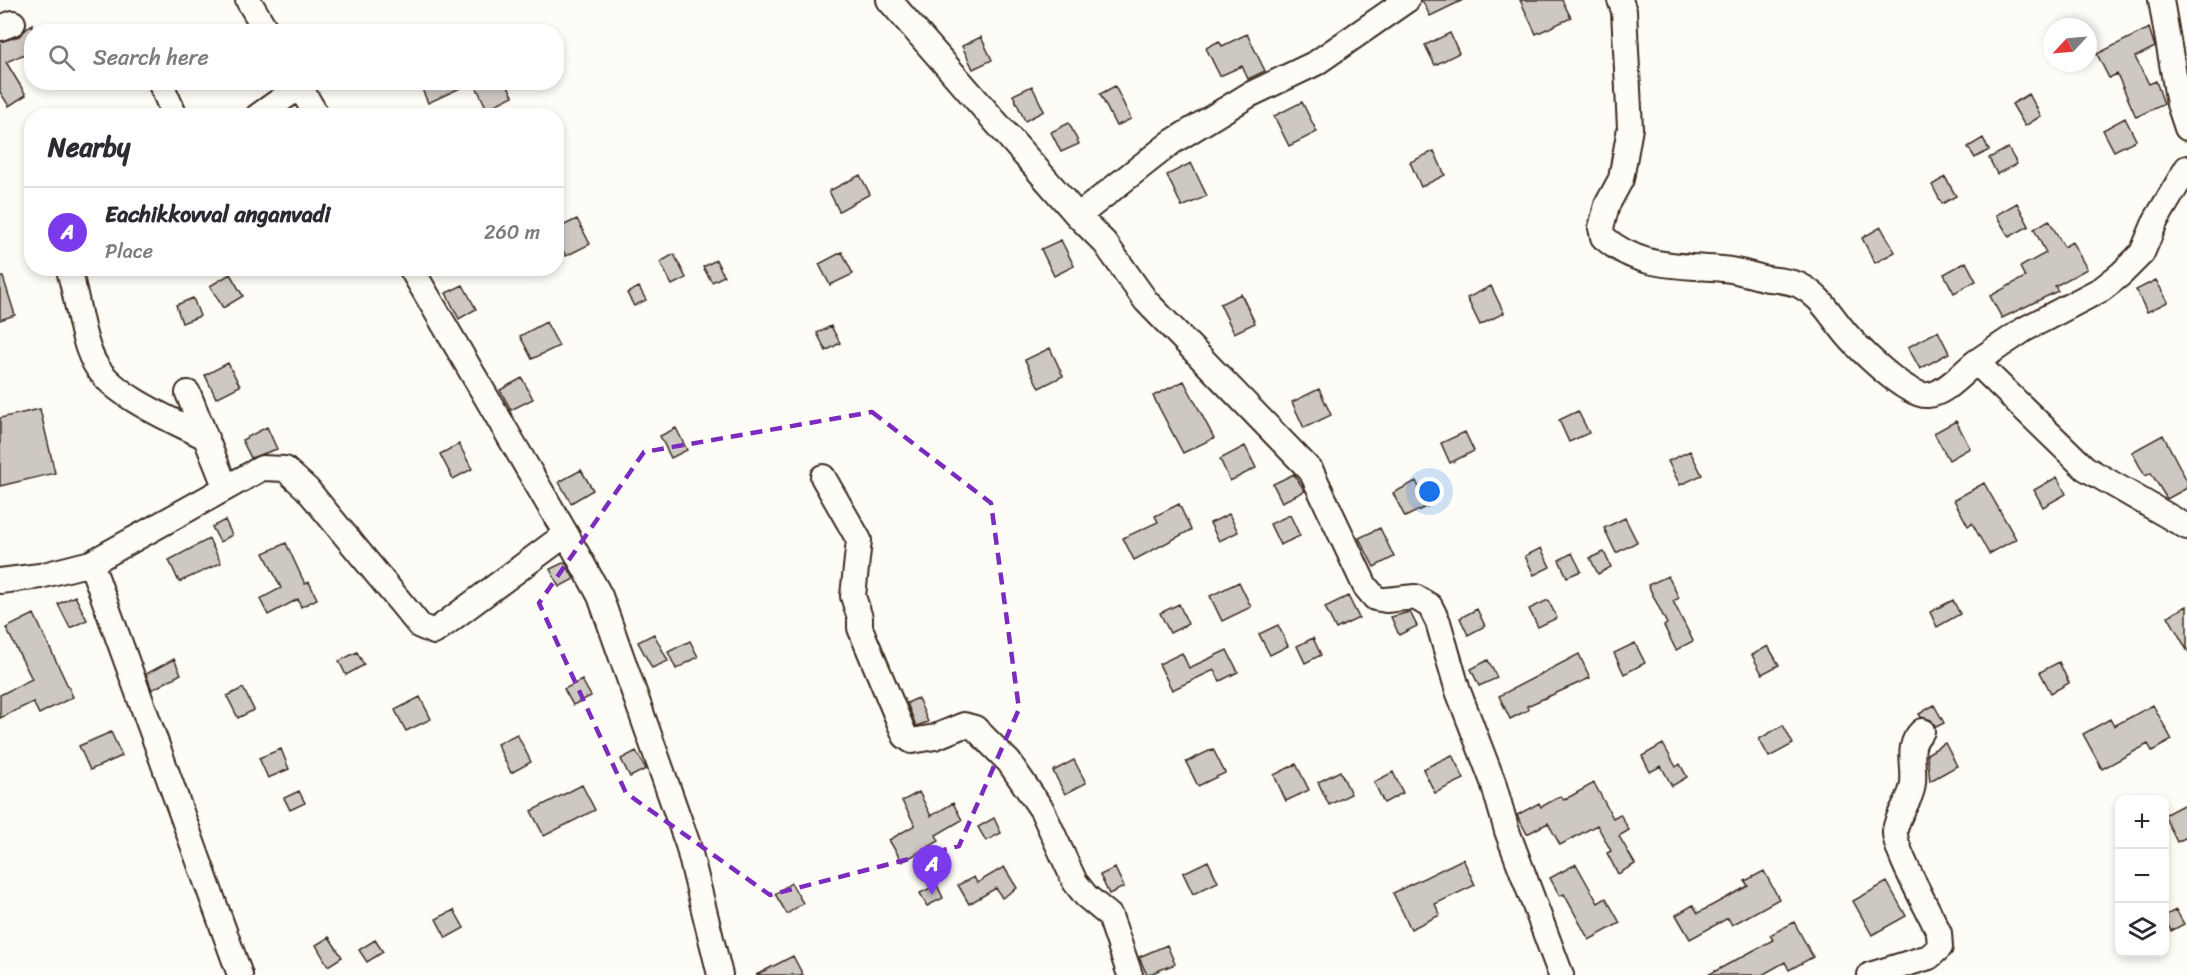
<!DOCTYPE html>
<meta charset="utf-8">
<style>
body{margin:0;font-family:Sriracha,sans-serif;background:#f2f2f3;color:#2b2b33}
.controls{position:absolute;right:18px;bottom:18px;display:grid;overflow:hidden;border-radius:12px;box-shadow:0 3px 9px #0003}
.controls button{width:54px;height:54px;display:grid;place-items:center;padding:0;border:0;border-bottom:2px solid #e1e1e2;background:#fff;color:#2b2b33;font:30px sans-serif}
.compass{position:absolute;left:2043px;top:18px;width:54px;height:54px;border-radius:50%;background:#fff;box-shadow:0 3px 9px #0003;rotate:244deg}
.you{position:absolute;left:1430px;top:492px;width:21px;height:21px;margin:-15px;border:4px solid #fff;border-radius:50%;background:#1a73e8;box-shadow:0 0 0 9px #1a73e833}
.badge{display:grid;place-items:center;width:39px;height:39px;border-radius:50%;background:#7c3aed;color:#fff;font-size:20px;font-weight:700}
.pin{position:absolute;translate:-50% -50px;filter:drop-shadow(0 2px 3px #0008)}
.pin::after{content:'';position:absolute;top:32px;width:21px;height:18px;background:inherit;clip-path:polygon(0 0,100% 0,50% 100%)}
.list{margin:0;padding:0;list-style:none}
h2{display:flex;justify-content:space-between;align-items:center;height:78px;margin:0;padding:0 24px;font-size:26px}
h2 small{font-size:20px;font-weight:400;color:#7c7c81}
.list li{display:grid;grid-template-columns:39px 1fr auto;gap:18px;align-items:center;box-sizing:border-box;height:90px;padding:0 24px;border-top:2px solid #e1e1e2}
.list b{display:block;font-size:22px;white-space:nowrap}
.list p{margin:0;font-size:20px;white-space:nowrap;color:#7c7c81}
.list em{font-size:20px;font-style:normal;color:#7c7c81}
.icon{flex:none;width:33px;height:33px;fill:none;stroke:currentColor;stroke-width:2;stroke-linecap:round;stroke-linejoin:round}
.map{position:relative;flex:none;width:2187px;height:975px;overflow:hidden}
.search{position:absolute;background:#fff;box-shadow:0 3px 9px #0003;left:24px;top:24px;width:540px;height:66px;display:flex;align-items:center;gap:15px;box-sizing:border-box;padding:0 21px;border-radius:24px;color:#7c7c81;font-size:22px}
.panel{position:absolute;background:#fff;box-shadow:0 3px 9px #0003;left:24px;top:108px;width:540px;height:168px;border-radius:24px}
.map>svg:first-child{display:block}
.building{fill:#cdc8c2;stroke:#3b2a1e;stroke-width:1.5}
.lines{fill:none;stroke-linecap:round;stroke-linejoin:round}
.minor-casing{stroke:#3b2a1e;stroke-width:28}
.minor{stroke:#fdfcf7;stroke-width:24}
.marked{fill:none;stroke:#7b2cbf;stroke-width:4.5;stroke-dasharray:12 8;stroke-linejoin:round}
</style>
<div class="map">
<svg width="2187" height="975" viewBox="0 0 2187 975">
<rect width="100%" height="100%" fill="#fdfcf7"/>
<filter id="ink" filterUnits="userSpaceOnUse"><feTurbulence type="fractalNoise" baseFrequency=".0167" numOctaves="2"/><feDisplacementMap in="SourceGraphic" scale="12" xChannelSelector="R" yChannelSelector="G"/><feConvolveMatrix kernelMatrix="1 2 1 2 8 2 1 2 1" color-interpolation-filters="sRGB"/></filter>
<g filter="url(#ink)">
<path class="building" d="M 1422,0 L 1463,0 L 1430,16 Z
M 1520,0 L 1562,0 L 1571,18 L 1536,34 Z
M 32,24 L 32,51 L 6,62 L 26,95 L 9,106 L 0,92 L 0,42 L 19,36 Z
M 2149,28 L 2155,47 L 2135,57 L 2149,84 L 2156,81 L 2164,104 L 2136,117 L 2117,74 L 2109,78 L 2097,54 Z
M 1450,33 L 1459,53 L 1435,65 L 1425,45 Z
M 1247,34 L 1265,71 L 1248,79 L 1242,66 L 1220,76 L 1206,48 L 1219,41 L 1222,46 Z
M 981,37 L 992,60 L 973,69 L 962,46 Z
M 419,82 L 473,82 L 428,103 Z
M 474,82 L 506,82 L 513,96 L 487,109 Z
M 1032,86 L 1044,111 L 1025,121 L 1013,95 Z
M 1115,86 L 1131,119 L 1116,126 L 1100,94 Z
M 2029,94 L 2041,116 L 2025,126 L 2012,104 Z
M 1302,102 L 1317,132 L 1289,146 L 1274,116 Z
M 2125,118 L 2136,140 L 2114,151 L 2103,130 Z
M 1069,123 L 1079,144 L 1061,152 L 1051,132 Z
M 1983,138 L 1989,150 L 1975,158 L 1968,147 Z
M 2008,148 L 2017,164 L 1997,174 L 1989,158 Z
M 1434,151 L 1445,175 L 1421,187 L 1410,162 Z
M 1191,163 L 1207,196 L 1182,207 L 1167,175 Z
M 860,175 L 870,194 L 839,211 L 829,191 Z
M 1945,177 L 1956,196 L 1942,204 L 1932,185 Z
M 2017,203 L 2029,226 L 2009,237 L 1996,215 Z
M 577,219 L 590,244 L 566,256 L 556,238 L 556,229 Z
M 2049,220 L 2064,247 L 2072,242 L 2087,269 L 2055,286 L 2058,291 L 2002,318 L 1990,296 L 2025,277 L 2020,267 L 2046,253 L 2034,229 Z
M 1881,227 L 1895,252 L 1875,263 L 1862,238 Z
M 1061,240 L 1074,266 L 1054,276 L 1041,249 Z
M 842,252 L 853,274 L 830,285 L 819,264 Z
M 674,254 L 686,278 L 672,285 L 660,262 Z
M 716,260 L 724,276 L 712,282 L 703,267 Z
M 1966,262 L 1976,281 L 1954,293 L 1944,274 Z
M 230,274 L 243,296 L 223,308 L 210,286 Z
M 0,277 L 3,277 L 15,315 L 0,320 Z
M 2156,280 L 2168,302 L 2147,312 L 2136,290 Z
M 463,285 L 476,309 L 459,319 L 446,293 Z
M 1491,286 L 1504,313 L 1480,325 L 1467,298 Z
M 639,287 L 646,300 L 634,306 L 627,293 Z
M 1241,294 L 1255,323 L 1234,333 L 1220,304 Z
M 193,298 L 200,316 L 182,323 L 176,305 Z
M 546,322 L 559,346 L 532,359 L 520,336 Z
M 831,326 L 840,343 L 826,351 L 817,333 Z
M 1938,331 L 1949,353 L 1920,369 L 1908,347 Z
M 1050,348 L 1063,376 L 1039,388 L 1025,360 Z
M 228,363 L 240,386 L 216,398 L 205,375 Z
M 522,378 L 533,399 L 511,410 L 500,390 Z
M 1184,381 L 1214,438 L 1183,453 L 1153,396 Z
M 1319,389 L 1331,415 L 1304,428 L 1292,402 Z
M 40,409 L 55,473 L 0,486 L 0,418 Z
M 1578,411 L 1589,433 L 1569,442 L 1559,420 Z
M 1956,421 L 1970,448 L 1949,460 L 1934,433 Z
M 267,427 L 277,449 L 251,458 L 242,440 Z
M 676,428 L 687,450 L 671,458 L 660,436 Z
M 1465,432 L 1474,451 L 1450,463 L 1441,443 Z
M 2163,435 L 2187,481 L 2187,488 L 2167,499 L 2151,473 L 2145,476 L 2132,452 Z
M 459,444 L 472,469 L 453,479 L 440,454 Z
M 1245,446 L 1256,468 L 1230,481 L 1220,459 Z
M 1690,451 L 1702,475 L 1680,485 L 1668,461 Z
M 581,470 L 593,490 L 571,503 L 559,482 Z
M 1294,474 L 1305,491 L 1282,502 L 1273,484 Z
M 2057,477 L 2066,494 L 2043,507 L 2034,490 Z
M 1416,481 L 1428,506 L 1405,517 L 1393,493 Z
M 1984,483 L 2016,539 L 1989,554 L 1972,523 L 1968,526 L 1954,500 Z
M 1179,504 L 1191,530 L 1134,560 L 1123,538 L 1158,522 L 1155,516 Z
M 1229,514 L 1238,532 L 1219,541 L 1210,523 Z
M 1290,515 L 1300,536 L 1280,545 L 1270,524 Z
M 1625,518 L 1637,542 L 1616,553 L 1604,528 Z
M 225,520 L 232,535 L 220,542 L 212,527 Z
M 1380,528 L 1394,557 L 1374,567 L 1359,538 Z
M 209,539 L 221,563 L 179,582 L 169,560 Z
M 286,543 L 305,584 L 309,582 L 317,599 L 301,607 L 298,599 L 268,615 L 260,599 L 281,588 L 264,553 Z
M 1541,548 L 1550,567 L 1534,575 L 1525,556 Z
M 1604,552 L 1611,567 L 1598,574 L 1590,558 Z
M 1572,553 L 1581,571 L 1567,577 L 1559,560 Z
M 565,562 L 574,579 L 559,587 L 550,569 Z
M 1668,576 L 1679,598 L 1673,601 L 1693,641 L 1676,650 L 1664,626 L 1667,624 L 1648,585 Z
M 1239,582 L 1251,607 L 1222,621 L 1210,596 Z
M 75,596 L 87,620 L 70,628 L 58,604 Z
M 1348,596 L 1359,618 L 1336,629 L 1325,607 Z
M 1548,600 L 1557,618 L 1538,627 L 1529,609 Z
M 1953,600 L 1960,614 L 1937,627 L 1930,612 Z
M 1179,604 L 1188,624 L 1170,633 L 1160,613 Z
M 2187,606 L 2187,650 L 2168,616 Z
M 1477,609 L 1485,626 L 1468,635 L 1460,618 Z
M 1410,612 L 1417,626 L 1399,635 L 1391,617 Z
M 34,614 L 73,697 L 39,714 L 33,702 L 0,718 L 0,695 L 32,679 L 6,628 Z
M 1278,625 L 1288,646 L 1270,655 L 1259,634 Z
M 654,634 L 668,661 L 652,668 L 638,642 Z
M 1313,638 L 1321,655 L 1305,663 L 1297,646 Z
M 690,641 L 698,657 L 676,669 L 668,652 Z
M 1635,643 L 1645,663 L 1624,674 L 1614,653 Z
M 1768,646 L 1779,665 L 1762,674 L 1752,655 Z
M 1227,650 L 1238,672 L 1220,681 L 1214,670 L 1172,690 L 1159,664 L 1182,653 L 1189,668 Z
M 357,652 L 364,665 L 346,675 L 339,661 Z
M 1579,654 L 1590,678 L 1527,706 L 1528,710 L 1510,719 L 1499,696 Z
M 174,659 L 181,674 L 152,690 L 146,674 Z
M 1488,660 L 1497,678 L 1479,686 L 1471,669 Z
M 2059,662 L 2069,683 L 2051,693 L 2040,672 Z
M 582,680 L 591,696 L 573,705 L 564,689 Z
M 243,688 L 254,710 L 238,718 L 227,696 Z
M 420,697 L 431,719 L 406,731 L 395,710 Z
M 918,698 L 928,722 L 916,726 L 907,703 Z
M 1934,705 L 1944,723 L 1936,727 L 1931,720 L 1921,717 L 1919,714 Z
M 2153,705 L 2172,740 L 2152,751 L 2148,744 L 2102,769 L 2083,734 L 2110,719 L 2114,726 Z
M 1783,725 L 1793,744 L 1769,757 L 1759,739 Z
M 111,732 L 122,756 L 90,770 L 79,746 Z
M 517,734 L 531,762 L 511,773 L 497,744 Z
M 1945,743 L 1957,766 L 1930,781 L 1927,754 Z
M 1663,744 L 1676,767 L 1680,764 L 1687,777 L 1672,786 L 1661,766 L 1650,772 L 1642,756 Z
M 281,749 L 289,769 L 268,778 L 259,758 Z
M 1213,749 L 1225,773 L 1198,786 L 1186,762 Z
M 636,751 L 646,769 L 630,777 L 621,759 Z
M 1452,755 L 1464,779 L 1435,793 L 1423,769 Z
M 1074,760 L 1086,783 L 1065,794 L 1053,771 Z
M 1296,764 L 1309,790 L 1286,801 L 1274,775 Z
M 1340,771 L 1351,794 L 1329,805 L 1318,782 Z
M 1393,772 L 1403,793 L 1384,803 L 1374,782 Z
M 1594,783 L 1613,818 L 1620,814 L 1629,830 L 1619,836 L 1635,864 L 1618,874 L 1607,853 L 1611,851 L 1597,825 L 1560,845 L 1548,823 L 1527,834 L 1517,815 L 1539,803 L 1541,807 L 1561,796 L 1564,800 Z
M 582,785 L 595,810 L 544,836 L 531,811 Z
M 299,791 L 305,803 L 290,810 L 284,798 Z
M 919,792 L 931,816 L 953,803 L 962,820 L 936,835 L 939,841 L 902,862 L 889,840 L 915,825 L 902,801 Z
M 2183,805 L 2187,812 L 2187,837 L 2177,842 L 2164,815 Z
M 994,818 L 1001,833 L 986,841 L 978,827 Z
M 1463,859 L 1475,885 L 1435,904 L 1440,915 L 1411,929 L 1393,893 Z
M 1208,861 L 1218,882 L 1193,894 L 1183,873 Z
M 1576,864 L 1598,903 L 1606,898 L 1620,923 L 1589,940 L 1564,894 L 1560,896 L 1550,878 Z
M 1004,867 L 1017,888 L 1002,898 L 996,888 L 969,904 L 958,885 L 974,877 L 977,883 Z
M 1115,868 L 1124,887 L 1109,894 L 1100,875 Z
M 1764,871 L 1779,899 L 1732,925 L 1728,918 L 1690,939 L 1676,915 L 1693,905 L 1698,913 L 1748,886 L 1745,881 Z
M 1887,882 L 1906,916 L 1872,935 L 1853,901 Z
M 791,883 L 803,903 L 787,914 L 775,894 Z
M 937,885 L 943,898 L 927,906 L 920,893 Z
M 454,910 L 464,928 L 446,938 L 436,919 Z
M 2176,910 L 2184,924 L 2171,931 L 2164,916 Z
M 1794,922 L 1813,957 L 1789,970 L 1785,962 L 1762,975 L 1708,975 L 1773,940 L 1770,935 Z
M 329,937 L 342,957 L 328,966 L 316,945 Z
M 375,940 L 383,952 L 367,962 L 359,950 Z
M 1167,945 L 1175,964 L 1147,975 L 1139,957 Z
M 793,956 L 803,975 L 756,975 Z"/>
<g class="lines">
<g class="minor-casing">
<path id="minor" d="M 248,0 L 267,32
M 889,0 L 1078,216 L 1105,243 L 1146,301 L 1311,471 L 1365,586 L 1375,598 L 1386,600 L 1415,597 L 1430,606 L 1438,622 L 1458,691 L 1493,782 L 1507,831 L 1561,975
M 1620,0 L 1624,11 L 1630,128 L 1621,179 L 1607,205 L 1601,228 L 1603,237 C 1639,269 1679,265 1723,269 C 1738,270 1753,276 1768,279 C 1778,280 1790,281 1799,285 C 1819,295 1827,310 1840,326 C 1853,344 1907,398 1928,395 C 1945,394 1963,372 1976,362 L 2085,468 L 2187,527
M 2161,0 L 2179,104 L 2187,128
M 0,28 L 13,23
M 160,82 L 175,116
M 297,82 L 317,116
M 258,116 L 299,87
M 1078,216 L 1172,142 L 1249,95 L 1316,63 L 1407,0
M 411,268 L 566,534 L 600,596 L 688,845 L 720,975
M 70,274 C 78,300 82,345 97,367 C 117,398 173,420 205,437
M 1976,362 L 2025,329 L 2102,289 L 2121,274 L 2142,253 L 2156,220 L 2187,168
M 188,393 L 225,486
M 823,477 L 859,540 L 853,596 L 860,618 L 860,628 L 905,736 L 912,741 L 935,737 L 964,725 L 975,728 L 1009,762 L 1042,810 L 1075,882 L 1086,896 L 1110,916 L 1130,975
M 91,563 L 240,975
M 0,581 L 40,576 L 91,563 L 262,468 L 285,469 L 307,489 L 420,626 L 434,632 L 566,534
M 1870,975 L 1929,957 L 1940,947 L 1939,933 C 1930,912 1893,849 1895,831 C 1897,813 1912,800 1913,783 C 1915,763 1906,746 1922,731"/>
</g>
<use href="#minor" class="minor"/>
</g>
</g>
<path class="marked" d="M 872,412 L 991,503 L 1019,709 L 959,846 L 770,895 L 626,793 L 539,603 L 644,452 Z"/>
</svg>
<div class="controls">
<button>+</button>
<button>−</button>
<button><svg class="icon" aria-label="layers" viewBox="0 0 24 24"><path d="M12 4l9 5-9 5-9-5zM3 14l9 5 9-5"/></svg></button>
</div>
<svg class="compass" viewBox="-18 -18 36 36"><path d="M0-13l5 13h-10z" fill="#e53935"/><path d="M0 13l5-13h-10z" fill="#7c7c81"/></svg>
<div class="you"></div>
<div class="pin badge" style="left:932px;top:895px">A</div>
<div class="search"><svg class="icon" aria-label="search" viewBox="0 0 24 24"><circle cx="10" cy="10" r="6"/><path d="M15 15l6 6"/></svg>Search here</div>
<section class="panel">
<h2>Nearby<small></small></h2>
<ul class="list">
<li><span class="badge">A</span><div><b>Eachikkovval anganvadi</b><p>Place</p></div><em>260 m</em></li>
</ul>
</section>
</div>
